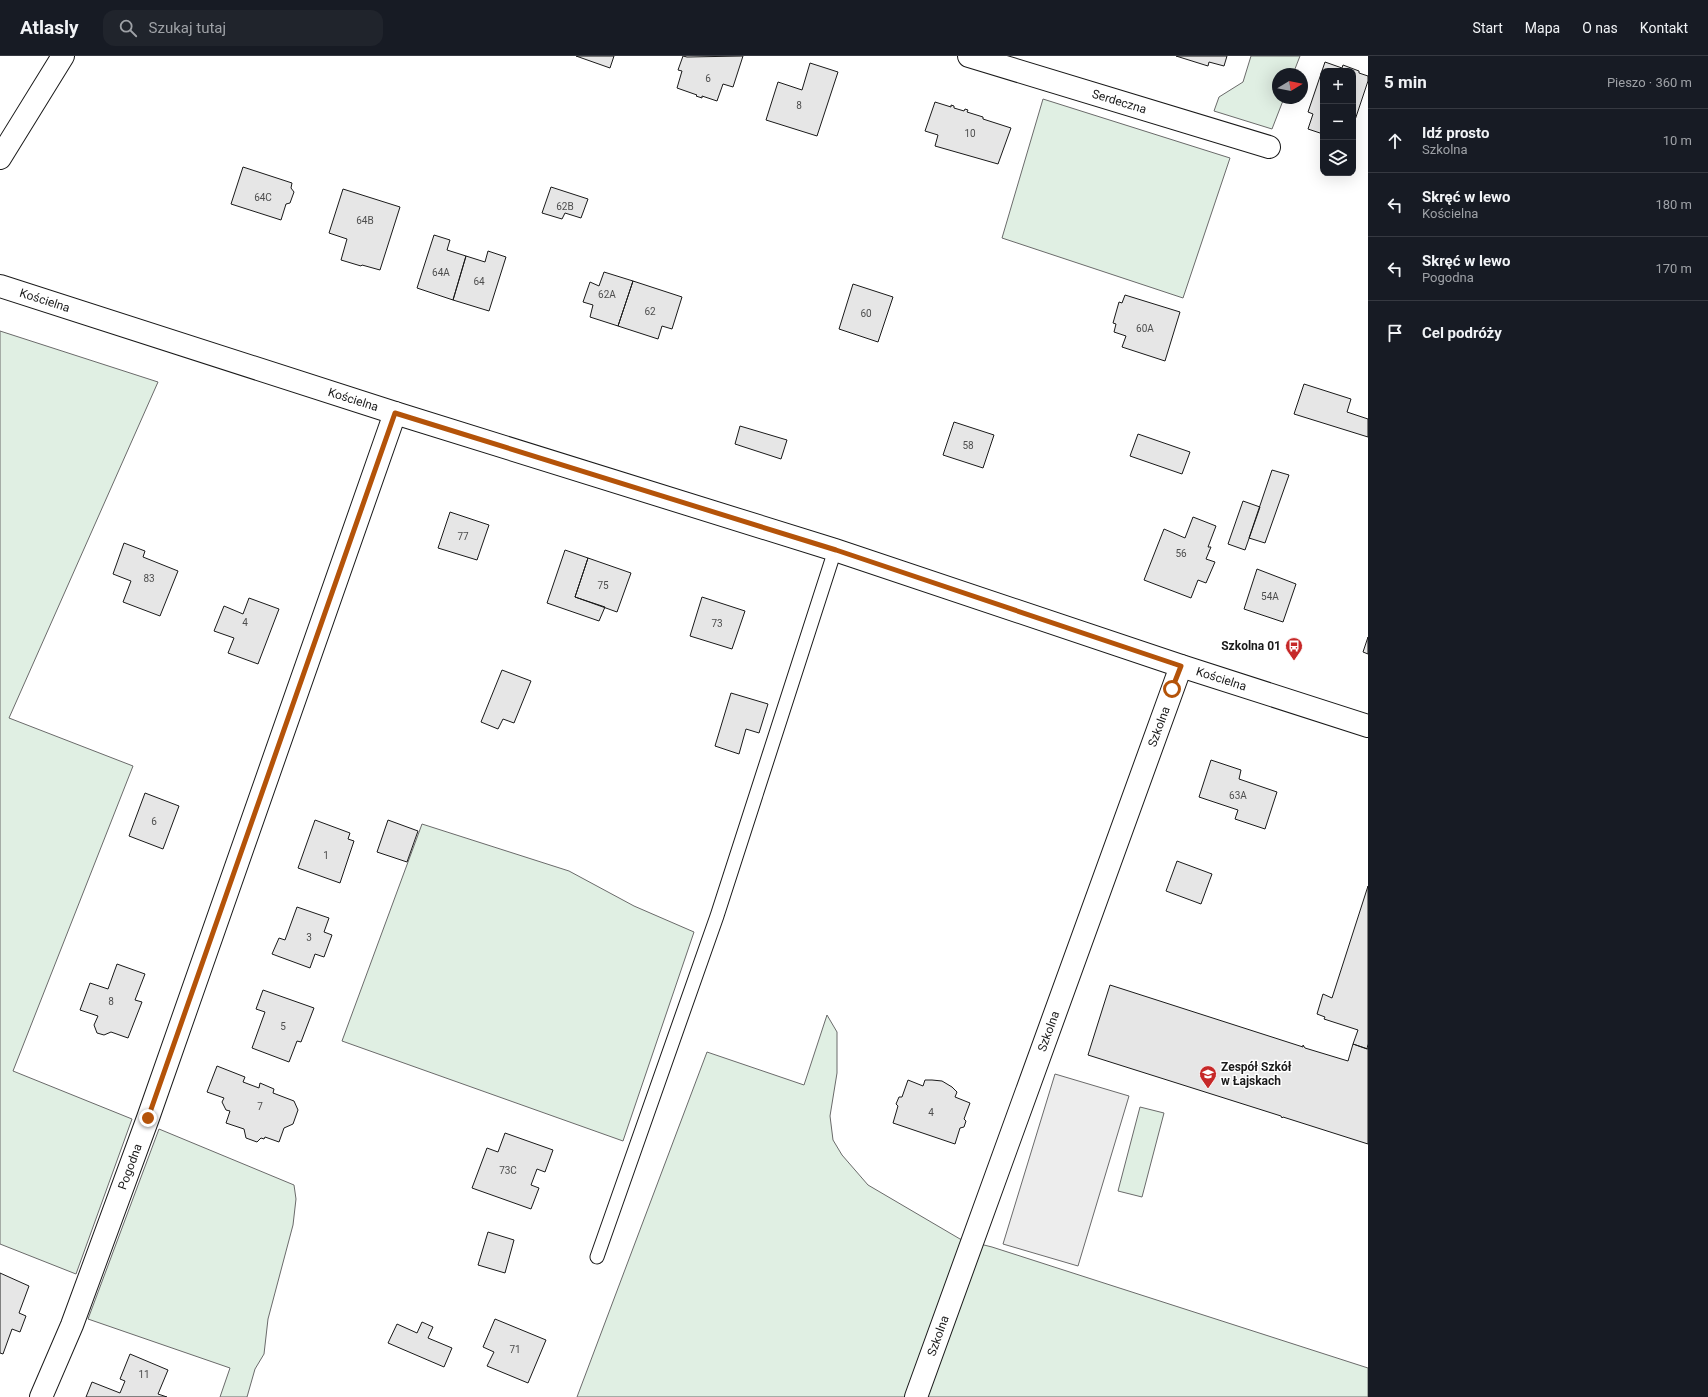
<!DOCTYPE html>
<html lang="pl">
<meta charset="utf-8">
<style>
body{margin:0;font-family:Roboto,sans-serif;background:#20242c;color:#f1f3f6}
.controls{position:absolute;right:12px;top:12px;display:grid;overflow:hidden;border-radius:8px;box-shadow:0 4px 16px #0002}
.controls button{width:36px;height:36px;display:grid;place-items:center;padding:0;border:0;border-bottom:1px solid #363941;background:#171b24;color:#f1f3f6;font:20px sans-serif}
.compass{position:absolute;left:1272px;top:12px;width:36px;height:36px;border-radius:50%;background:#171b24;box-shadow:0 4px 16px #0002;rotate:80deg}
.stop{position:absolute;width:12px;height:12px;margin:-9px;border:3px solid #b45309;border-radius:50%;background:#fff}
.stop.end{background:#b45309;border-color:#fff;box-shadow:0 1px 4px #0008}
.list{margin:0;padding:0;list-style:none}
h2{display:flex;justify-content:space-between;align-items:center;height:52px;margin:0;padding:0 16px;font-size:17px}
h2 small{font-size:13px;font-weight:400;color:#9ea1a6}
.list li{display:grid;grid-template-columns:26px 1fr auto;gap:12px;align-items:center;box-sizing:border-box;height:64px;padding:0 16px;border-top:1px solid #363941}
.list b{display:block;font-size:15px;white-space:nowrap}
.list p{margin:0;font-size:13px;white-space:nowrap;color:#9ea1a6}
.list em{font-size:13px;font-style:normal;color:#9ea1a6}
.icon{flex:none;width:22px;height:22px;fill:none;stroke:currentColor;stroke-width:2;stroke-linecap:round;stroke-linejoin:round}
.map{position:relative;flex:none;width:1368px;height:1341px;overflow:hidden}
header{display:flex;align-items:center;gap:24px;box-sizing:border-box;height:56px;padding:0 20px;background:#171b24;border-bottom:1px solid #363941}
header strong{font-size:19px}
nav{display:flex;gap:22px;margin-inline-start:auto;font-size:14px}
.search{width:280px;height:36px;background:#20242c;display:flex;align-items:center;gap:10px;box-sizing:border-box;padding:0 14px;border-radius:12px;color:#9ea1a6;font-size:15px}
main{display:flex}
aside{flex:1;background:#171b24}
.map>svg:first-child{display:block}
.green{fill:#e0efe3;stroke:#6a6a6a}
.parking{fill:#ededed;stroke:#6a6a6a}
.building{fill:#e6e6e6;stroke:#1a1a1a}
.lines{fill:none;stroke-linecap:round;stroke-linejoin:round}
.lane-casing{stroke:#1a1a1a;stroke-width:15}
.street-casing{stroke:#1a1a1a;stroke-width:24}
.secondary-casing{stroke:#1a1a1a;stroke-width:24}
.lane{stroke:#fff;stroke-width:13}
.street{stroke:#fff;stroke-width:22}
.secondary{stroke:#fff;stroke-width:22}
.route{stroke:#b45309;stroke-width:5}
.labels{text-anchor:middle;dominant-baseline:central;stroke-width:3;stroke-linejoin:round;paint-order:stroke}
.number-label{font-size:10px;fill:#4d4d4d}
.street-label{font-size:12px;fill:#1a1a1a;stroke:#fff}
.poi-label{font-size:12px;font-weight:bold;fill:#1a1a1a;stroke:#fff;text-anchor:end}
</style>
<header>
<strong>Atlasly</strong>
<div class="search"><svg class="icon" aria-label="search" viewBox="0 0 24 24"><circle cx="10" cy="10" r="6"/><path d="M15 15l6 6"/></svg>Szukaj tutaj</div>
<nav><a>Start</a><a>Mapa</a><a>O nas</a><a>Kontakt</a></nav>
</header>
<main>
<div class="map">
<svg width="1368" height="1341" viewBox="0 0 1368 1341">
<rect width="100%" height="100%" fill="#fff"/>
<path class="green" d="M 1251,0 L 1300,0 L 1293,18 L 1278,18 L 1278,42 L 1284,42 L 1272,73 L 1214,55 L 1219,41 L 1243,26 Z
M 1043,43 L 1230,102 L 1183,242 L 1002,182 Z
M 0,275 L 158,326 L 9,662 L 133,710 L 13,1015 L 132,1063 L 76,1218 L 0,1188 Z
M 422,768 L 569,815 L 634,850 L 694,876 L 623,1085 L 342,985 Z
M 827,959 L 837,976 L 837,1017 L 830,1060 L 833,1084 L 842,1099 L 868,1129 L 960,1183 L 992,1191 L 1368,1312 L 1368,1341 L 577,1341 L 707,996 L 804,1029 Z
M 1140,1051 L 1164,1057 L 1142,1141 L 1118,1135 Z
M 159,1073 L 294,1129 L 296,1143 L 293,1169 L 268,1263 L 264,1298 L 255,1313 L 247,1341 L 220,1341 L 230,1312 L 88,1263 Z"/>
<path class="parking" d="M 1055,1018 L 1129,1040 L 1078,1210 L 1003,1188 Z"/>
<path class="building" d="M 576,0 L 614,0 L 610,12 Z
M 683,0 L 687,1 L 743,0 L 733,31 L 723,28 L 717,45 L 702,40 L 702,42 L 696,40 L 697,39 L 677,32 L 682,15 L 678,14 Z
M 1176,0 L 1227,0 L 1224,10 L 1209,6 L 1208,10 Z
M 1325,6 L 1342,12 L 1343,9 L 1359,15 L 1359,17 L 1368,20 L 1368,25 L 1353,70 L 1353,15 L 1323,15 L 1323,78 L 1308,73 L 1313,58 L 1308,56 Z
M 810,7 L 838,16 L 817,80 L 766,64 L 778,26 L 802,34 Z
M 935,46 L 951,51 L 951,49 L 954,50 L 954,52 L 964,55 L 965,53 L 968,54 L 967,56 L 983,61 L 983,63 L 1011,72 L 998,108 L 935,90 L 938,79 L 925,75 Z
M 243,111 L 292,127 L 291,132 L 294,136 L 290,147 L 286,148 L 281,164 L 231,148 Z
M 551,131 L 588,143 L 581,162 L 565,157 L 562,163 L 542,157 Z
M 343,133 L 400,151 L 380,214 L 362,209 L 361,210 L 341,204 L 347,183 L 329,177 Z
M 434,179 L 450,184 L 447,194 L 466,200 L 453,244 L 417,232 Z
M 488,195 L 506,201 L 489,255 L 453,244 L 466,200 L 485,206 Z
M 604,216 L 633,225 L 618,270 L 590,261 L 593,249 L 583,246 L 590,226 L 599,230 Z
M 633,225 L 682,241 L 672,273 L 662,270 L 658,283 L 618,270 Z
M 853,228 L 893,241 L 878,286 L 839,273 Z
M 1125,239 L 1180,256 L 1165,305 L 1122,291 L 1126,280 L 1114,276 L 1116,268 L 1113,267 L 1119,246 L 1122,247 Z
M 1304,328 L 1351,343 L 1347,356 L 1368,363 L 1368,381 L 1294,358 Z
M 954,366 L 994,379 L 983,412 L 943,399 Z
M 740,370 L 787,384 L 781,403 L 735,388 Z
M 1138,378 L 1190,396 L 1182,418 L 1130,400 Z
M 1272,414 L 1289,419 L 1265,487 L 1249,482 Z
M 1243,445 L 1260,451 L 1245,494 L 1228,488 Z
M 450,456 L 489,469 L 477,504 L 438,492 Z
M 1193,461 L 1216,470 L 1208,491 L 1211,491 L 1206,503 L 1215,506 L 1206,527 L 1198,524 L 1191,542 L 1144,524 L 1164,473 L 1185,482 Z
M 124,487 L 145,495 L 143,501 L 178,515 L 160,560 L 123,546 L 131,525 L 113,518 Z
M 565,494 L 588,502 L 575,541 L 605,551 L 599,565 L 547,547 Z
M 588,502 L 631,517 L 617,556 L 575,541 Z
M 1257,513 L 1296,528 L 1283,566 L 1244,553 Z
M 702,541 L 745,555 L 732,593 L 690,580 Z
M 249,542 L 279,553 L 258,608 L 228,597 L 234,582 L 214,575 L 224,550 L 243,558 Z
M 1368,581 L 1368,598 L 1363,596 Z
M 502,614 L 531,625 L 514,667 L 503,663 L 498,673 L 481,666 Z
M 731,637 L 768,648 L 759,677 L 746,673 L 739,698 L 715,690 Z
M 1211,704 L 1241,714 L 1239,723 L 1277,736 L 1265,773 L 1235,763 L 1238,754 L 1199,741 Z
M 145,737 L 179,750 L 163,793 L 129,780 Z
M 315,764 L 350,777 L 348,783 L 354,785 L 340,827 L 298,812 Z
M 388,764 L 418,775 L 407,806 L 377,796 Z
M 1177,805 L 1212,818 L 1201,848 L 1166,835 Z
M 1368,830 L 1368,988 L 1367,993 L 1353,988 L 1358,974 L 1324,963 L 1325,961 L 1317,958 L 1323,938 L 1332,942 Z
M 297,851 L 329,862 L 324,876 L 332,879 L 324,901 L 315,898 L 310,912 L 272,898 L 279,882 L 285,884 Z
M 117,908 L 145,918 L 135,944 L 142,946 L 128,982 L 111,976 L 104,979 L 97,977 L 94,969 L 98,960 L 80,954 L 90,927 L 108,933 Z
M 1110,929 L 1303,991 L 1303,989 L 1305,992 L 1348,1005 L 1353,988 L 1368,993 L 1368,1088 L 1283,1061 L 1282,1062 L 1281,1060 L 1088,999 Z
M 263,934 L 314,952 L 301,986 L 297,985 L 289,1006 L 252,992 L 265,956 L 256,953 Z
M 217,1010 L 245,1021 L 243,1026 L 259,1032 L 260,1027 L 274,1033 L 273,1037 L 294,1045 L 298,1054 L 293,1068 L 284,1072 L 279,1086 L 265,1081 L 264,1083 L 261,1082 L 257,1086 L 246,1082 L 244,1073 L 226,1067 L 230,1055 L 226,1054 L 222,1046 L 224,1042 L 207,1036 Z
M 908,1024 L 923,1030 L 925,1024 L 932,1024 L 942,1025 L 952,1031 L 957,1036 L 955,1041 L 970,1047 L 964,1063 L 966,1065 L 964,1071 L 960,1072 L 955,1088 L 893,1067 L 898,1050 L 896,1048 L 899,1041 L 902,1041 Z
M 505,1077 L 553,1094 L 545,1116 L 537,1113 L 531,1129 L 539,1132 L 531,1153 L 472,1132 L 487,1092 L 498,1096 Z
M 488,1176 L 514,1184 L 505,1217 L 478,1209 Z
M 0,1217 L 29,1230 L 19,1257 L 26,1260 L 20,1276 L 12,1273 L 3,1298 L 0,1297 Z
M 495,1263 L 546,1284 L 528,1327 L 487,1310 L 494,1296 L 483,1291 Z
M 422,1266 L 433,1271 L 428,1282 L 452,1292 L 444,1311 L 388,1287 L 397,1268 L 417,1277 Z
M 130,1298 L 168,1314 L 158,1338 L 167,1341 L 86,1341 L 92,1326 L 120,1337 L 125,1325 L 120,1323 Z"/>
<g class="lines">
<g class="lane-casing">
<path id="lane" d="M 597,1201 L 717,860 L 835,494"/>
</g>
<g class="street-casing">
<g id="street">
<path id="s1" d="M 969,0 L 1269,91"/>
<path d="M 0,102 L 63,0"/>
<path id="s2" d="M 41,1341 L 72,1269 L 148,1062 L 395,357"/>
<path id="s3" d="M 916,1341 L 1181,610"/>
</g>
</g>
<g class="secondary-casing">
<g id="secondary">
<path id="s4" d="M 0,230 L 395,357 L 835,494 L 1181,610 L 1368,670"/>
</g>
</g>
<use href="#lane" class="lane"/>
<use href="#street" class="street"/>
<use href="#secondary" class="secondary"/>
</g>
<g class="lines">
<path class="route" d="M 148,1062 L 395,357 L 836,494 L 1181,610 L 1172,633"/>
</g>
<defs>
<g id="bus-pin" transform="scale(0.9)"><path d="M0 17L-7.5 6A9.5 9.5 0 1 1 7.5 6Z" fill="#c62828" stroke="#fff"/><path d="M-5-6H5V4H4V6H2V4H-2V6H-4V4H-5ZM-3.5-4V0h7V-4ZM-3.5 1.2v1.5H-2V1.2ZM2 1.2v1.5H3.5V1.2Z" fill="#fff"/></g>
<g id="school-pin" transform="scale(0.9)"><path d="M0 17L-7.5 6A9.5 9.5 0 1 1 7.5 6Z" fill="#c62828" stroke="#fff"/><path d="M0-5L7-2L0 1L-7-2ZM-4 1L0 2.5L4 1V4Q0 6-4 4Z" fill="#fff"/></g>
</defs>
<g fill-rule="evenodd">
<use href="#bus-pin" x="1294" y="590"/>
<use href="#school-pin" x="1208" y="1018"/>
</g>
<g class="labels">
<g class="number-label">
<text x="708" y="22">6</text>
<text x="799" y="49">8</text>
<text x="970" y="77">10</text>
<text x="263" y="141">64C</text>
<text x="565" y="150">62B</text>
<text x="365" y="164">64B</text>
<text x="441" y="216">64A</text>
<text x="479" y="225">64</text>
<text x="607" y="238">62A</text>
<text x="650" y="255">62</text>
<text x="866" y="257">60</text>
<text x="1145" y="272">60A</text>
<text x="968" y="389">58</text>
<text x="463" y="480">77</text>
<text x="1181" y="497">56</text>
<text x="149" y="522">83</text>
<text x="603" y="529">75</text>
<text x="1270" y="540">54A</text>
<text x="245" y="566">4</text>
<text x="717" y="567">73</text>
<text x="1238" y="739">63A</text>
<text x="154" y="765">6</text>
<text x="326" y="799">1</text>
<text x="309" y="881">3</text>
<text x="111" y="945">8</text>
<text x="283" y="970">5</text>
<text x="260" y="1050">7</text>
<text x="931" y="1056">4</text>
<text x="508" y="1114">73C</text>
<text x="515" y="1293">71</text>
<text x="144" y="1318">11</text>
</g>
<g class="street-label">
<text stroke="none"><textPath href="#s1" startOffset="157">Serdeczna</textPath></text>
<text stroke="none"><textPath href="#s4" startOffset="47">Kościelna</textPath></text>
<text stroke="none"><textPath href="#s4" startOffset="371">Kościelna</textPath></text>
<text stroke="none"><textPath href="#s4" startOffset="1283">Kościelna</textPath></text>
<text stroke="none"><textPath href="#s3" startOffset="713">Szkolna</textPath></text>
<text stroke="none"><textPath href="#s3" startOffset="389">Szkolna</textPath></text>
<text stroke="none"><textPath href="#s2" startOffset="247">Pogodna</textPath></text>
<text stroke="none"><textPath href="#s3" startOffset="65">Szkolna</textPath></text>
</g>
<g class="poi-label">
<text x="1281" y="590">Szkolna 01</text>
<text x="1221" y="1011" text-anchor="start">Zespół Szkół<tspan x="1221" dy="14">w Łajskach</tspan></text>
</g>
</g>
</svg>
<div class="controls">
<button>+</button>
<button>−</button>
<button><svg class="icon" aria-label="layers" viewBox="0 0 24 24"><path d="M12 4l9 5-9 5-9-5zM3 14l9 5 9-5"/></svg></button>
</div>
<svg class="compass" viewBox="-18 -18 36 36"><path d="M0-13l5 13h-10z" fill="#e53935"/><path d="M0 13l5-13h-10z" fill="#9ea1a6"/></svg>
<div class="stop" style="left:1172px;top:633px"></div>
<div class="stop end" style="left:148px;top:1062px"></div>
</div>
<aside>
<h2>5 min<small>Pieszo · 360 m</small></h2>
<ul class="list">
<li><svg class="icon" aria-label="ahead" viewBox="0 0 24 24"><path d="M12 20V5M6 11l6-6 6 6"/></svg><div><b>Idź prosto</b><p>Szkolna</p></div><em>10 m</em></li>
<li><svg class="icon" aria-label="left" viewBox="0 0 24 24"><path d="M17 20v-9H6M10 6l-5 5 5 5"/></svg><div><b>Skręć w lewo</b><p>Kościelna</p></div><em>180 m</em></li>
<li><svg class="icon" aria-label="left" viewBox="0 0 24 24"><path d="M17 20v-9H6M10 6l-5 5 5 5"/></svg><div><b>Skręć w lewo</b><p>Pogodna</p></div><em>170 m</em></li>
<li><svg class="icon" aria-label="arrive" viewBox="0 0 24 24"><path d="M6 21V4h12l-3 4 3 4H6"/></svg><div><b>Cel podróży</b></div></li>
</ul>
</aside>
</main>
